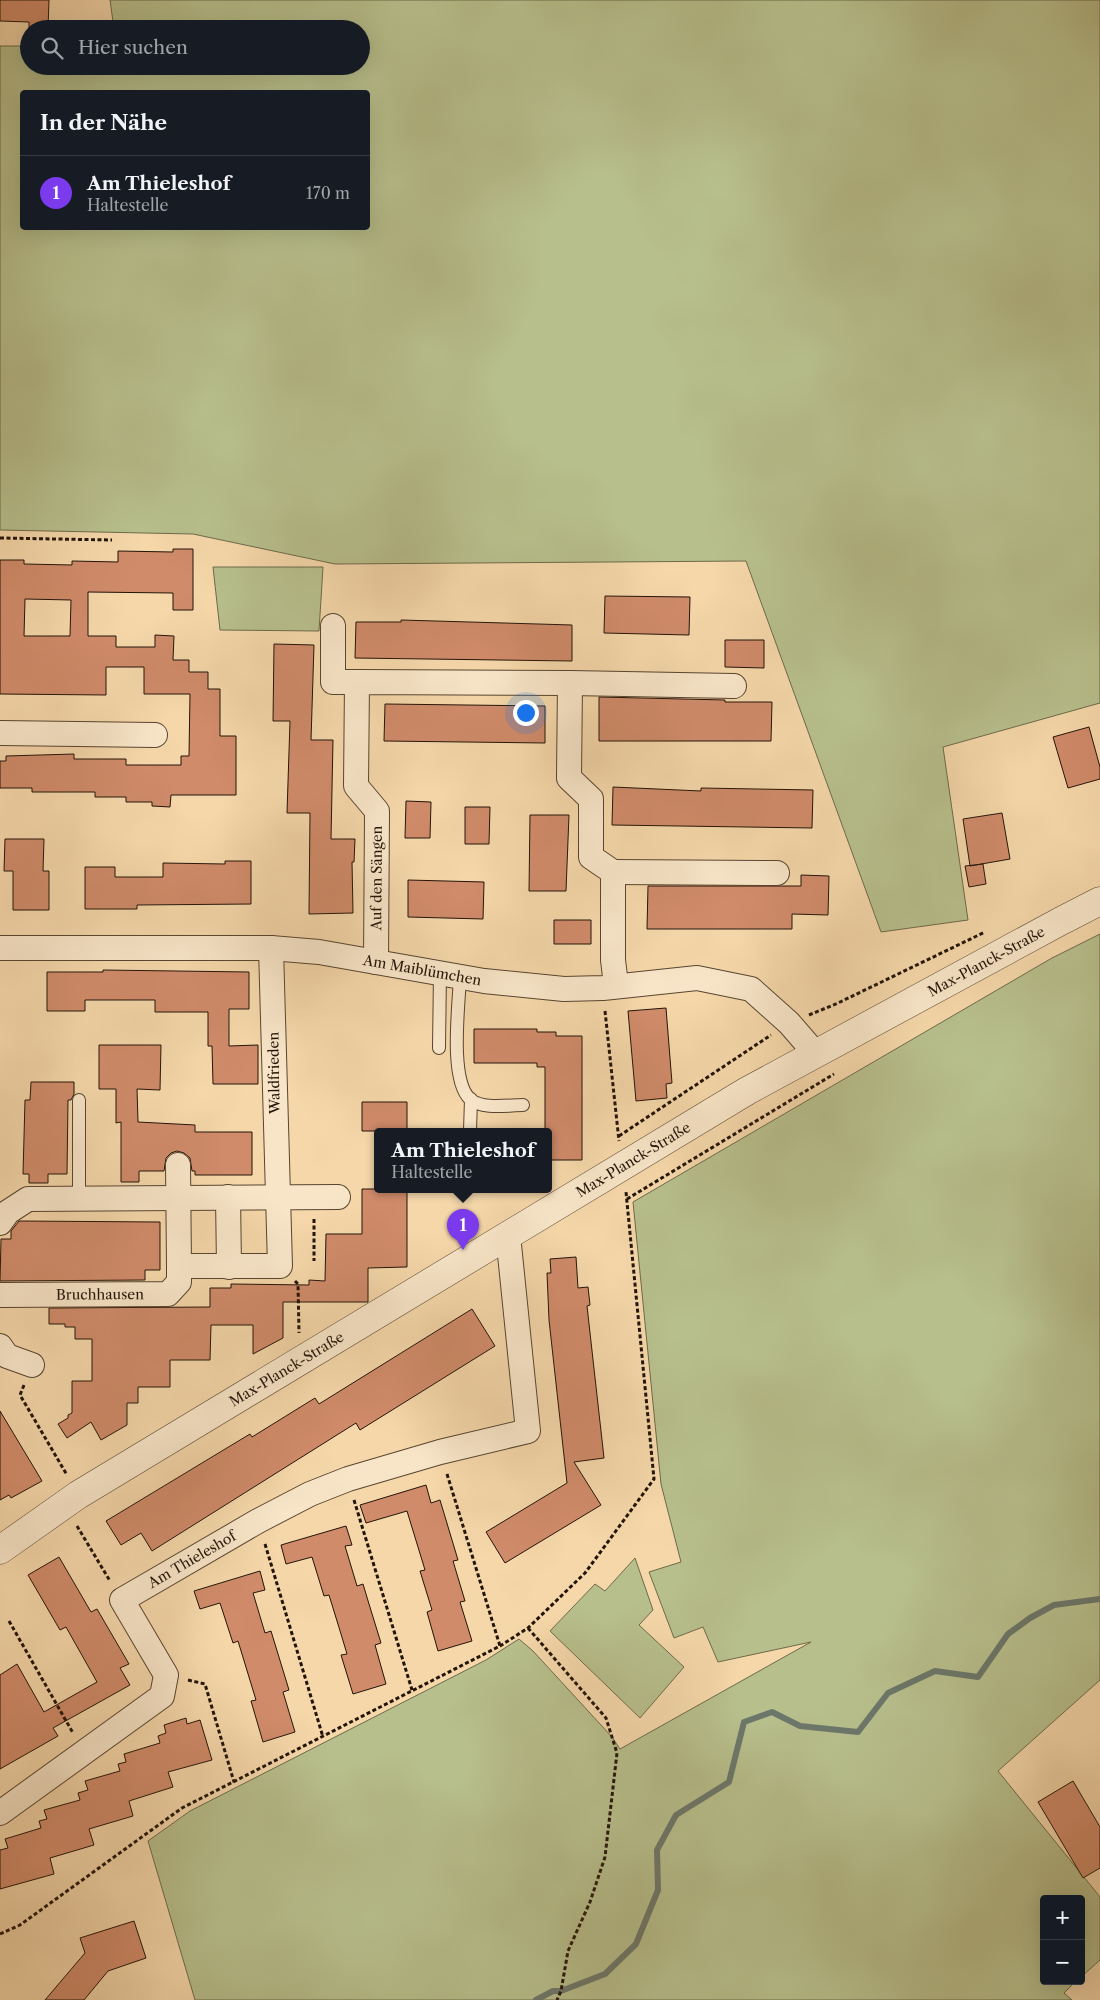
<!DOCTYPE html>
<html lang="de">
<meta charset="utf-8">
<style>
body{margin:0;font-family:"Libre Caslon Text",serif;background:#242831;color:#f1f3f6}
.controls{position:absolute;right:15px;bottom:15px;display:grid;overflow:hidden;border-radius:5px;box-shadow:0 5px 20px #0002}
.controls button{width:45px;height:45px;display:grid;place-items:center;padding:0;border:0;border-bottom:1px solid #363941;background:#171b24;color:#f1f3f6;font:25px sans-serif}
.you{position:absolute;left:525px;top:712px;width:18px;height:18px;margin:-12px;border:4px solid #fff;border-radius:50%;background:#1a73e8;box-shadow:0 0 0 8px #1a73e833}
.badge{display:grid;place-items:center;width:32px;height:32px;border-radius:50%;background:#7c3aed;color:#fff;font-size:16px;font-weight:700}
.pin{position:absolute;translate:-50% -41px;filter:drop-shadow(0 1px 2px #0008)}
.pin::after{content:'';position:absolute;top:26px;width:18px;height:15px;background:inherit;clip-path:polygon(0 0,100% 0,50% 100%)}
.popup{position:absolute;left:374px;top:1128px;width:178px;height:65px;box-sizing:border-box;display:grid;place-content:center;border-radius:5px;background:#171b24;filter:drop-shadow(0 1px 4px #0005);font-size:16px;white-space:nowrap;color:#9ea1a6}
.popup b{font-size:19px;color:#f1f3f6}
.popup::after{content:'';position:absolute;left:50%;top:100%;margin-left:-10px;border:10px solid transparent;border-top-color:#171b24}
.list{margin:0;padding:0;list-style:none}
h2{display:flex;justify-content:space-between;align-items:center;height:65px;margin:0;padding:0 20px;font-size:21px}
h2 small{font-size:16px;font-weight:400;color:#9ea1a6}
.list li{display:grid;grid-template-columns:32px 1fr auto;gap:15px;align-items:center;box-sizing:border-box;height:75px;padding:0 20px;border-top:1px solid #363941}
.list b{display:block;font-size:19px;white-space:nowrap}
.list p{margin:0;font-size:16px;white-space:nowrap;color:#9ea1a6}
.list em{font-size:16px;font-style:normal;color:#9ea1a6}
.icon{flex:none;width:28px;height:28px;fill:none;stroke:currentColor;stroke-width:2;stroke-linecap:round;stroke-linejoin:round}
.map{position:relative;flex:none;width:1100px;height:2000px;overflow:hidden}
.search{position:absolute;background:#171b24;box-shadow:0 5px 20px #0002;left:20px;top:20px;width:350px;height:55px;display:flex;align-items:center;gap:12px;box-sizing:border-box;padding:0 18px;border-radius:28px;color:#9ea1a6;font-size:19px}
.panel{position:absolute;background:#171b24;box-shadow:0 5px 20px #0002;left:20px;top:90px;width:350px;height:140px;border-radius:5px}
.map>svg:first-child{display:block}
.green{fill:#b7bf8c;stroke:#6d6a4a;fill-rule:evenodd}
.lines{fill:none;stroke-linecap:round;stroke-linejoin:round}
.stream{stroke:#6c776a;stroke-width:6}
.building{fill:#d08b6a;stroke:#231408;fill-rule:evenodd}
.service-casing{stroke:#584530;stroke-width:14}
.minor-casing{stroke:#584530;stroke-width:26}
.tertiary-casing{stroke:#584530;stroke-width:29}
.path{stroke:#231408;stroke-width:3;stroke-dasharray:4 2.5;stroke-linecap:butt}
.service{stroke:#f8e5c8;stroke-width:12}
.minor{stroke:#f8e5c8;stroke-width:24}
.tertiary{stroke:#f8e5c8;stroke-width:28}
.labels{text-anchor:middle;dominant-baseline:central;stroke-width:4;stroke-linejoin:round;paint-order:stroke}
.street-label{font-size:14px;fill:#231408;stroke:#f8e5c8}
</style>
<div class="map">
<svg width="1100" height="2000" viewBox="0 0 1100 2000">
<rect width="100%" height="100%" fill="#f5d7aa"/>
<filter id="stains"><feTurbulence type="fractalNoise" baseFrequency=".004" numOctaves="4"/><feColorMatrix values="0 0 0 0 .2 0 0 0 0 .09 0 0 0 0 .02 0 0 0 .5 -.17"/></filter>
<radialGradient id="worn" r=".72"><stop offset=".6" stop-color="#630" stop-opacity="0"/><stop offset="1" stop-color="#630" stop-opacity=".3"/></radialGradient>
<path class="green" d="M 110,0 L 1100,0 L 1100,703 L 943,747 L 968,920 L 881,932 L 746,561 L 335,564 L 193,534 L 0,530 L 0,46 L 29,46 L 29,66 L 361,66 L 361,29 L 114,29 ZM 22,92 L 368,92 L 368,228 L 22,228 Z
M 213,567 L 323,567 L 319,631 L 220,630 Z
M 1100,934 L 1100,1680 L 998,1771 L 1100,1897 L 1100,1960 L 1081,1977 L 1081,1899 L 1044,1899 L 1044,1981 L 1076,1981 L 1064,1993 L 1072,2000 L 195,2000 L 148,1841 L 190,1811 L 486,1660 L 519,1639 L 533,1651 L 612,1737 L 620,1749 L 811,1642 L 718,1662 L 703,1627 L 674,1638 L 649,1572 L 681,1562 L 661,1484 L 633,1202 L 1052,958 Z
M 635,1558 L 653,1610 L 639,1625 L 684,1667 L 640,1718 L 550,1631 L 595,1584 L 605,1591 Z"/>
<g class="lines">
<path class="stream" d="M 536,2000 L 553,1991 L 561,1991 L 605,1974 L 636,1944 L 658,1890 L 657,1850 L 676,1815 L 729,1782 L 744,1722 L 772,1712 L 800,1726 L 858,1732 L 888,1693 L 935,1671 L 978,1677 L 1008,1634 L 1030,1618 L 1054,1605 L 1100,1599"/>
</g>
<path class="building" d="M 0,0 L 49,0 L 48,29 L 29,29 L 29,22 L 0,21 Z
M 173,549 L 193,549 L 193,610 L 173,610 L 173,593 L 88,592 L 88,636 L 116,636 L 116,647 L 155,647 L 155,635 L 174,636 L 173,660 L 189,660 L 189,672 L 208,672 L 208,689 L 220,689 L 220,736 L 236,736 L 236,795 L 171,795 L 170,807 L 152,806 L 152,802 L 126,802 L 126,797 L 95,797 L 95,792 L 32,792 L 32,788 L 0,788 L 0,761 L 6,761 L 6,756 L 74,754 L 74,759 L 126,759 L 126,765 L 181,765 L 181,756 L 189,756 L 190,694 L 144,694 L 144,667 L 106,667 L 106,695 L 0,694 L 0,560 L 24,560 L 24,564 L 72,565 L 72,561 L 118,562 L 118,551 L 173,552 ZM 25,599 L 71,600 L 70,636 L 24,636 Z
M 605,596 L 690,597 L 689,635 L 604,633 Z
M 401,620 L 572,625 L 572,661 L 355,658 L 356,622 L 401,622 Z
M 725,640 L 764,640 L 764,668 L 725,667 Z
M 274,644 L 314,645 L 311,740 L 333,740 L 331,839 L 355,839 L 354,862 L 352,862 L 353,913 L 309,914 L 310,813 L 287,813 L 290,721 L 273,721 Z
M 599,697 L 725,700 L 725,702 L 772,702 L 771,741 L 599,741 Z
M 385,704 L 545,706 L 545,743 L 384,741 Z
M 1089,727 L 1100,767 L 1100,779 L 1068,788 L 1053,737 Z
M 613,787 L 701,791 L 701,788 L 813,790 L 812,828 L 612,825 Z
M 406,801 L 431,802 L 430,838 L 405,838 Z
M 465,807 L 490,807 L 489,844 L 465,844 Z
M 1002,813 L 1010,859 L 970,866 L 963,819 Z
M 530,815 L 569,815 L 566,891 L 529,891 Z
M 5,839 L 44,839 L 43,871 L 49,871 L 49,910 L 13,910 L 13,871 L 4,871 Z
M 225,861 L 251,861 L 251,904 L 137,905 L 137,909 L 85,909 L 85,867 L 115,867 L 115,877 L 163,877 L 163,863 L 225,864 Z
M 983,864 L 986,884 L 969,887 L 965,866 Z
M 801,875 L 829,876 L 828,915 L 792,914 L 792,929 L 647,929 L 648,886 L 801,886 Z
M 408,880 L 484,882 L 483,919 L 408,917 Z
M 554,920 L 591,920 L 591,944 L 554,944 Z
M 103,970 L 249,972 L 249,1009 L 229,1009 L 229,1046 L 258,1045 L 258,1084 L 213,1084 L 212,1046 L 208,1046 L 208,1012 L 155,1012 L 155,1000 L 85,1000 L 85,1011 L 47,1011 L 47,972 L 103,972 Z
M 666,1008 L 672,1083 L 666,1084 L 667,1098 L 636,1101 L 628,1011 Z
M 474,1029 L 537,1029 L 537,1032 L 556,1032 L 556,1036 L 582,1036 L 582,1160 L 548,1160 L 548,1131 L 545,1131 L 545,1067 L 537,1067 L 537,1063 L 474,1063 Z
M 99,1045 L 161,1045 L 160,1090 L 137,1089 L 138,1122 L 195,1125 L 195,1132 L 252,1132 L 252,1175 L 195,1175 L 195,1171 L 192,1171 L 190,1158 L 184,1153 L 177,1151 L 171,1153 L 166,1158 L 164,1171 L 139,1171 L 139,1182 L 121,1182 L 121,1122 L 116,1123 L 116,1089 L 99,1089 Z
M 31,1082 L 74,1082 L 74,1094 L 71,1100 L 68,1100 L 67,1174 L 48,1174 L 48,1183 L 29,1183 L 29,1174 L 23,1174 L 25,1100 L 30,1100 Z
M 362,1102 L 407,1102 L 407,1131 L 362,1131 Z
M 362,1189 L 407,1189 L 407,1267 L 368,1268 L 368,1302 L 283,1302 L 283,1338 L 253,1354 L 253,1325 L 211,1325 L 210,1360 L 170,1360 L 170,1387 L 138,1387 L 138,1403 L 127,1403 L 127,1425 L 101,1440 L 91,1422 L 67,1438 L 58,1424 L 68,1418 L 68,1415 L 72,1413 L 72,1381 L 92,1381 L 92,1339 L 75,1339 L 75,1327 L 65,1327 L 65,1324 L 49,1324 L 49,1308 L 210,1307 L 210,1288 L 231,1288 L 231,1284 L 309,1285 L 309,1280 L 325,1281 L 326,1234 L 362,1234 Z
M 19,1221 L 160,1222 L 160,1270 L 145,1270 L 145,1280 L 0,1281 L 1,1239 L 11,1239 L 11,1231 Z
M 576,1257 L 578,1288 L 588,1287 L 590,1305 L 587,1306 L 604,1458 L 574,1462 L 601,1505 L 505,1563 L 486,1532 L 567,1483 L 549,1320 L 547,1273 L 551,1273 L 550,1259 Z
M 472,1309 L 495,1346 L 360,1430 L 356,1423 L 152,1551 L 141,1533 L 121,1545 L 106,1521 L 250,1434 L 252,1437 L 315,1398 L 319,1404 Z
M 0,1411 L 42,1481 L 11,1498 L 9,1495 L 0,1500 Z
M 426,1485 L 431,1503 L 440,1500 L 458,1560 L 453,1561 L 465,1601 L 460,1602 L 472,1641 L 438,1651 L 427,1612 L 432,1610 L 420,1571 L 425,1570 L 407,1511 L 366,1523 L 360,1505 Z
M 346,1526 L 352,1545 L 345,1546 L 357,1586 L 363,1584 L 369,1604 L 381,1643 L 375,1645 L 386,1684 L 353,1694 L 341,1655 L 347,1654 L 341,1634 L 329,1595 L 324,1596 L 312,1557 L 286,1564 L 281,1545 Z
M 59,1557 L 91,1612 L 97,1609 L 129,1664 L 120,1668 L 130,1685 L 53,1728 L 58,1736 L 0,1769 L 0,1675 L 17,1664 L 44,1712 L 97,1682 L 66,1627 L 60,1630 L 28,1575 Z
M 260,1571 L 265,1590 L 253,1593 L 265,1633 L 271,1631 L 289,1690 L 283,1692 L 295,1732 L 263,1742 L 251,1701 L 256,1700 L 238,1641 L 233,1643 L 220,1603 L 200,1609 L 194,1591 Z
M 186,1718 L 187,1724 L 200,1720 L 212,1760 L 168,1772 L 173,1787 L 129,1801 L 133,1816 L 89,1829 L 94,1845 L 50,1858 L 54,1874 L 0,1889 L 0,1850 L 8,1848 L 5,1839 L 41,1828 L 39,1821 L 47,1819 L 44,1810 L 80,1800 L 78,1793 L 88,1790 L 85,1781 L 120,1771 L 118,1764 L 126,1762 L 124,1754 L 160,1743 L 158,1736 L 166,1733 L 164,1725 Z
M 1073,1781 L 1100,1827 L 1100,1868 L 1083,1878 L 1038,1802 Z
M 134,1921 L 146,1958 L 108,1971 L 84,2000 L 45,2000 L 85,1953 L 80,1938 Z"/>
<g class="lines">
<g class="service-casing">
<path id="service" d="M 460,977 C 459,1004 449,1080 470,1099 C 483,1110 508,1105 523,1105
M 439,1048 L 440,973
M 470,1131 L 471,1099
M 79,1198 L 79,1100"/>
</g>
<g class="minor-casing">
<g id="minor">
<path d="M 333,626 L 333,682 L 357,682"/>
<path d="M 570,683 L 734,686"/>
<path d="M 0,733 L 155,735"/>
<path d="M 613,872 L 777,873"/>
<path id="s1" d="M 0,948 L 271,948 L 319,952 L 484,981 L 564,989 L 603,988 L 697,978 L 751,989 L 789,1023 L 815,1053"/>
<path id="s2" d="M 376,962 L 377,811 L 356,786 L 357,682 L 570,683 L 569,778 L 591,799 L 591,857 L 613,872 L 613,960 L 616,985"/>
<path d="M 178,1165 L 179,1266 L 280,1266 L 271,948"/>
<path d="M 228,1197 L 229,1267"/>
<path d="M 0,1223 L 8,1212 L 28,1199 L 338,1197"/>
<path id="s3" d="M 0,1295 L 168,1294 L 179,1282 L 179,1266"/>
<path d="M 0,1346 L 7,1356 L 32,1365"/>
<path id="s4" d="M 0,1813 L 162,1696 L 166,1675 L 122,1600 L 258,1521 L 310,1494 L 348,1479 L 440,1452 L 528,1431 L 508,1235"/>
</g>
</g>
<g class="tertiary-casing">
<g id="tertiary">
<path id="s5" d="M 0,1550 L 78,1495 L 747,1091 L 1061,921 L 1100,901"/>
</g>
</g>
<path class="path" d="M 0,538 L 112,540
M 605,1011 L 619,1141
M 809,1015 L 838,1003 L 985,932
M 619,1136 L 771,1035
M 627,1199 L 834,1074
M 314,1219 L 314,1261
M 295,1281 L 298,1284 L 299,1333
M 24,1385 L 20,1395 L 67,1475
M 447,1474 L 500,1646
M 354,1500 L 412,1690
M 77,1526 L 110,1581
M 265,1544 L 323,1737
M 9,1621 L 73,1733
M 528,1628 L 606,1718 L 617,1753 L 605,1857 L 590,1902 L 568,1951 L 561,1991 L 557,2000
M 188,1680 L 205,1684 L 234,1782
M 0,1934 L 20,1925 L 182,1808 L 500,1646 L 528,1628 L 585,1573 L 654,1479 L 626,1192"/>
<use href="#service" class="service"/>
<use href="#minor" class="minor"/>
<use href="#tertiary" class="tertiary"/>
</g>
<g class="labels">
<g class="street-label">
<text stroke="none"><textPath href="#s2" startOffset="84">Auf den Sängen</textPath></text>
<text stroke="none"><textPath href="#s5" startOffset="1149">Max-Planck-Straße</textPath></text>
<text stroke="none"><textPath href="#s1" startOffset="424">Am Maiblümchen</textPath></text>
<text transform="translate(274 1073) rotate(-91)">Waldfrieden</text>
<text stroke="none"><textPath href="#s5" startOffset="744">Max-Planck-Straße</textPath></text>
<text stroke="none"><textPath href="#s3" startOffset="100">Bruchhausen</textPath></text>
<text stroke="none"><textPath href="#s5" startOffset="339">Max-Planck-Straße</textPath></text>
<text stroke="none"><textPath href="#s4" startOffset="389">Am Thieleshof</textPath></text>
</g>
</g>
<rect width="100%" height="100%" filter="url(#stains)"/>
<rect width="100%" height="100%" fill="url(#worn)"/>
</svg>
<div class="controls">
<button>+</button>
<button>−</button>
</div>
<div class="you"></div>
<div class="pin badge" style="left:463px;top:1250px">1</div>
<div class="popup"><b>Am Thieleshof</b>Haltestelle</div>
<div class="search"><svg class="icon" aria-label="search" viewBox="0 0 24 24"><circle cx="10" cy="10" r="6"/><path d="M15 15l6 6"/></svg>Hier suchen</div>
<section class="panel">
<h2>In der Nähe<small></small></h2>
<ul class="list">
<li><span class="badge">1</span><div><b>Am Thieleshof</b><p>Haltestelle</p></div><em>170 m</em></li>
</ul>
</section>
</div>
